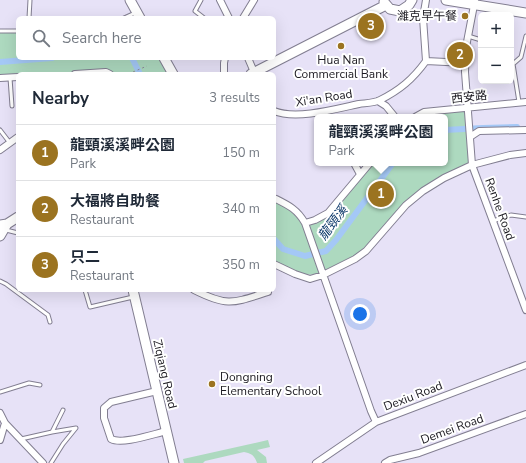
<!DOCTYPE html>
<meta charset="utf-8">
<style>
body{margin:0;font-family:"Nunito Sans","Noto Sans TC",sans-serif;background:#f6f6f7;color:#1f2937}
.controls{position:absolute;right:12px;top:12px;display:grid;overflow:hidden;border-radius:6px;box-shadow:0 4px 16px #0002}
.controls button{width:36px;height:36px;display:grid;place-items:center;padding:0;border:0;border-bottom:1px solid #e0e1e3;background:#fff;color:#1f2937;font:20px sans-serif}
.you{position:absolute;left:360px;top:314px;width:14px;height:14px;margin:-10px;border:3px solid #fff;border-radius:50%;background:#1a73e8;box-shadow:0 0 0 6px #1a73e833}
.badge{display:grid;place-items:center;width:26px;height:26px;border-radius:50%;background:#9b7320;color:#fff;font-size:13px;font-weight:700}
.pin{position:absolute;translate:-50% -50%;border:2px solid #fff;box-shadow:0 1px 4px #0006}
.popup{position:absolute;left:314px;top:114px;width:134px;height:52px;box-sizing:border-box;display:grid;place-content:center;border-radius:6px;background:#fff;filter:drop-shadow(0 1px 3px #0005);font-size:13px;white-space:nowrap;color:#747a83}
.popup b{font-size:15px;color:#1f2937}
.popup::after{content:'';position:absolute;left:50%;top:100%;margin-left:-8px;border:8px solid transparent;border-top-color:#fff}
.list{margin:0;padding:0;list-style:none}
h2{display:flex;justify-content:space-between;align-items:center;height:52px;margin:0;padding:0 16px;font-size:17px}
h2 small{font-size:13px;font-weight:400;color:#747a83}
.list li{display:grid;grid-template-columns:26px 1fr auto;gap:12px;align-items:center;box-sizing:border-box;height:56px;padding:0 16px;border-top:1px solid #e0e1e3}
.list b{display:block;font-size:15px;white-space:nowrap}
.list p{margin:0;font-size:13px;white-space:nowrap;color:#747a83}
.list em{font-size:13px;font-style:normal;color:#747a83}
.icon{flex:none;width:22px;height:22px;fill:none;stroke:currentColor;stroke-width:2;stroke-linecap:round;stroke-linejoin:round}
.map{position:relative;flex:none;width:526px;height:463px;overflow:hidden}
.search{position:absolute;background:#fff;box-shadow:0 4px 16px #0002;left:16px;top:16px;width:260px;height:44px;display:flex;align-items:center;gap:10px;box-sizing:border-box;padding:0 14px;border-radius:6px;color:#747a83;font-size:15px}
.panel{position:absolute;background:#fff;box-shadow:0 4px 16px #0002;left:16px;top:72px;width:260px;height:220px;border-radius:6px}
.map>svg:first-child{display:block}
.green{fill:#add9bf}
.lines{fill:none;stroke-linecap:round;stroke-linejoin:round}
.canal{stroke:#a4c8f6;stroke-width:6}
.lane-casing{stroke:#827e91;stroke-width:5}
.street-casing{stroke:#827e91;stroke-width:8}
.secondary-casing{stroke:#827e91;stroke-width:11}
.path{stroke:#8e8a99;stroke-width:1;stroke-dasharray:2 3;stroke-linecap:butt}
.lane{stroke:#fff;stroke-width:3}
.street{stroke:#fff;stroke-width:6}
.secondary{stroke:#fff;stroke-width:9}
.poi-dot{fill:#9b7320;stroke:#fff;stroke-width:1.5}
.labels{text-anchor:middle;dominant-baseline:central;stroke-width:4;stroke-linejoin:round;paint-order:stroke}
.poi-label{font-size:12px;fill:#1b1920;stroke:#fff;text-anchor:end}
.street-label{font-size:12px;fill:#1b1920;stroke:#fff}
.water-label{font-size:13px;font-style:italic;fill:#0c386a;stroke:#fff}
</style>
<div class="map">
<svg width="526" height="463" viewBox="0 0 526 463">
<rect width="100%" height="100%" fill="#e7e2f7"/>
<path class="green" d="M 0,30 L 18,30 L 18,58 L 164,58 L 173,74 L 18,74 L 18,77 L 0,78 Z
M 468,108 L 472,165 L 423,191 L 366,251 L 323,275 L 295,274 L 274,264 L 274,198 L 294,208 L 305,223 L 328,213 L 370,163 L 445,163 L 445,117 L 415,117 L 424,112 Z
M 268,440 L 270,447 L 257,450 L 266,457 L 267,463 L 257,463 C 255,456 251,453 244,452 L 205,461 L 203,463 L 184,463 L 183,459 Z"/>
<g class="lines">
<path class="canal" d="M 132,58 L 140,74
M 0,62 L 52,58
M 445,130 L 483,128 L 517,127
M 274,239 L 283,249 L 305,256 L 326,251 L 336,240 L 393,163"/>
<g class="lane-casing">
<path id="lane" d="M 201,0 L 195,11 L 204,18
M 29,18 L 30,0
M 124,18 L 135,13
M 0,31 L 18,31
M 468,36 L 481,40
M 511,62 L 513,64 L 519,102
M 513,64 L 521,57 L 526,36
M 10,78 L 12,106
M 0,130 L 10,143
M 493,221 L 511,215 L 526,217
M 6,230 L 18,233
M 0,281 L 6,284 L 48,315 L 50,322
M 85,290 L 90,307 L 133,297
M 0,392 L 29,383 L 40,385
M 52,432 L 63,410
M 21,439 L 52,432 L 76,428 L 63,444 L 51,463"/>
</g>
<g class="street-casing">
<path id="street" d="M 220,0 L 229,18
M 475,0 L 466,47 L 465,72 L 472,165 L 526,310
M 243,18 L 254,0
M 248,58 L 254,72
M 426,61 L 466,63
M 75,74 L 106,72 L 110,74
M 224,74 L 224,63 L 225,58
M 0,78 L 18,77
M 378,101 L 386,106 L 395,117
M 274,111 C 296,120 336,109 359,104 C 366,103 374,103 380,100 C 400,90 413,79 426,61 L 423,18 L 426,0
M 415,117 L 424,112 L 526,102
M 470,137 L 479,131 L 526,130
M 0,150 L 18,137
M 354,163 L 360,174
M 274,198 C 288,205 297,209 305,223 L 371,411 L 376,422
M 305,223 L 315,220 L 328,213 L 370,163
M 274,264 L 295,274 L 310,279 L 323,275 L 355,259 L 366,251 L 406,205 L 423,191 L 444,178 L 472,165 L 510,155 L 526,153
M 194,290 C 228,307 233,303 268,292
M 157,391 L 111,402 L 104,408 L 104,418 L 111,439 C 122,445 153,434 167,431
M 0,413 L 5,423 L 43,463
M 0,440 L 5,423
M 316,463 L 376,422 L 526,365
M 385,463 L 390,460 L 419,453 L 526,414"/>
</g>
<g class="secondary-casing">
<path id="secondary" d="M 130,0 L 140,18
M 446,0 L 526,13
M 384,2 L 390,9 L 400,11 L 409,5 L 412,0
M 164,58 L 173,74
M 251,74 L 386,5
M 0,225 L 7,224 L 18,217
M 0,236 L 7,224
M 133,290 L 174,463"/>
</g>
<path class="path" d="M 133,72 L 147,66"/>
<use href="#lane" class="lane"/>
<use href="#street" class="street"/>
<use href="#secondary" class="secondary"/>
</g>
<g class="poi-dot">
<circle cx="465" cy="16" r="4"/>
<circle cx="341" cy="46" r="4"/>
<circle cx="212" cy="384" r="4"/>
</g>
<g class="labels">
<g class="poi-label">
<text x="457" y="16">濰克早午餐</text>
<text x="341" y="60" text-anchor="middle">Hua Nan<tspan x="341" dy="14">Commercial Bank</tspan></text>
<text x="220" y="377" text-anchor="start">Dongning<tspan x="220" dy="14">Elementary School</tspan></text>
</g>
<g class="street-label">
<text transform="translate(469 97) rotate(-6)">西安路</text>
<text transform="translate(324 98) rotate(-9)">Xi'an Road</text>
<text transform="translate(500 209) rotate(70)">Renhe Road</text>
<text transform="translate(165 374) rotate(77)">Ziqiang Road</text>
<text transform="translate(413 396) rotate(-21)">Dexiu Road</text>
<text transform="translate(452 429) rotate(-20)">Demei Road</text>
</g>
<g class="water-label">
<text transform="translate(333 223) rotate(-53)">龍頸溪</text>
</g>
</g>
</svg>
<div class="controls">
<button>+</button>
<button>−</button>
</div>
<div class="you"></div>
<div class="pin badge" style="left:381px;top:194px">1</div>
<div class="popup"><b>龍頸溪溪畔公園</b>Park</div>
<div class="pin badge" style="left:460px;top:55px">2</div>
<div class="pin badge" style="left:371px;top:26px">3</div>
<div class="search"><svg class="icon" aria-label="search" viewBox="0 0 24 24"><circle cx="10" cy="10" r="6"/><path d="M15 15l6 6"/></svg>Search here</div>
<section class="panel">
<h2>Nearby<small>3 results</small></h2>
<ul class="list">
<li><span class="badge">1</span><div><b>龍頸溪溪畔公園</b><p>Park</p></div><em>150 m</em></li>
<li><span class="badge">2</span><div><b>大福將自助餐</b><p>Restaurant</p></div><em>340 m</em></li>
<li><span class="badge">3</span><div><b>只二</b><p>Restaurant</p></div><em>350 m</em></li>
</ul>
</section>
</div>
